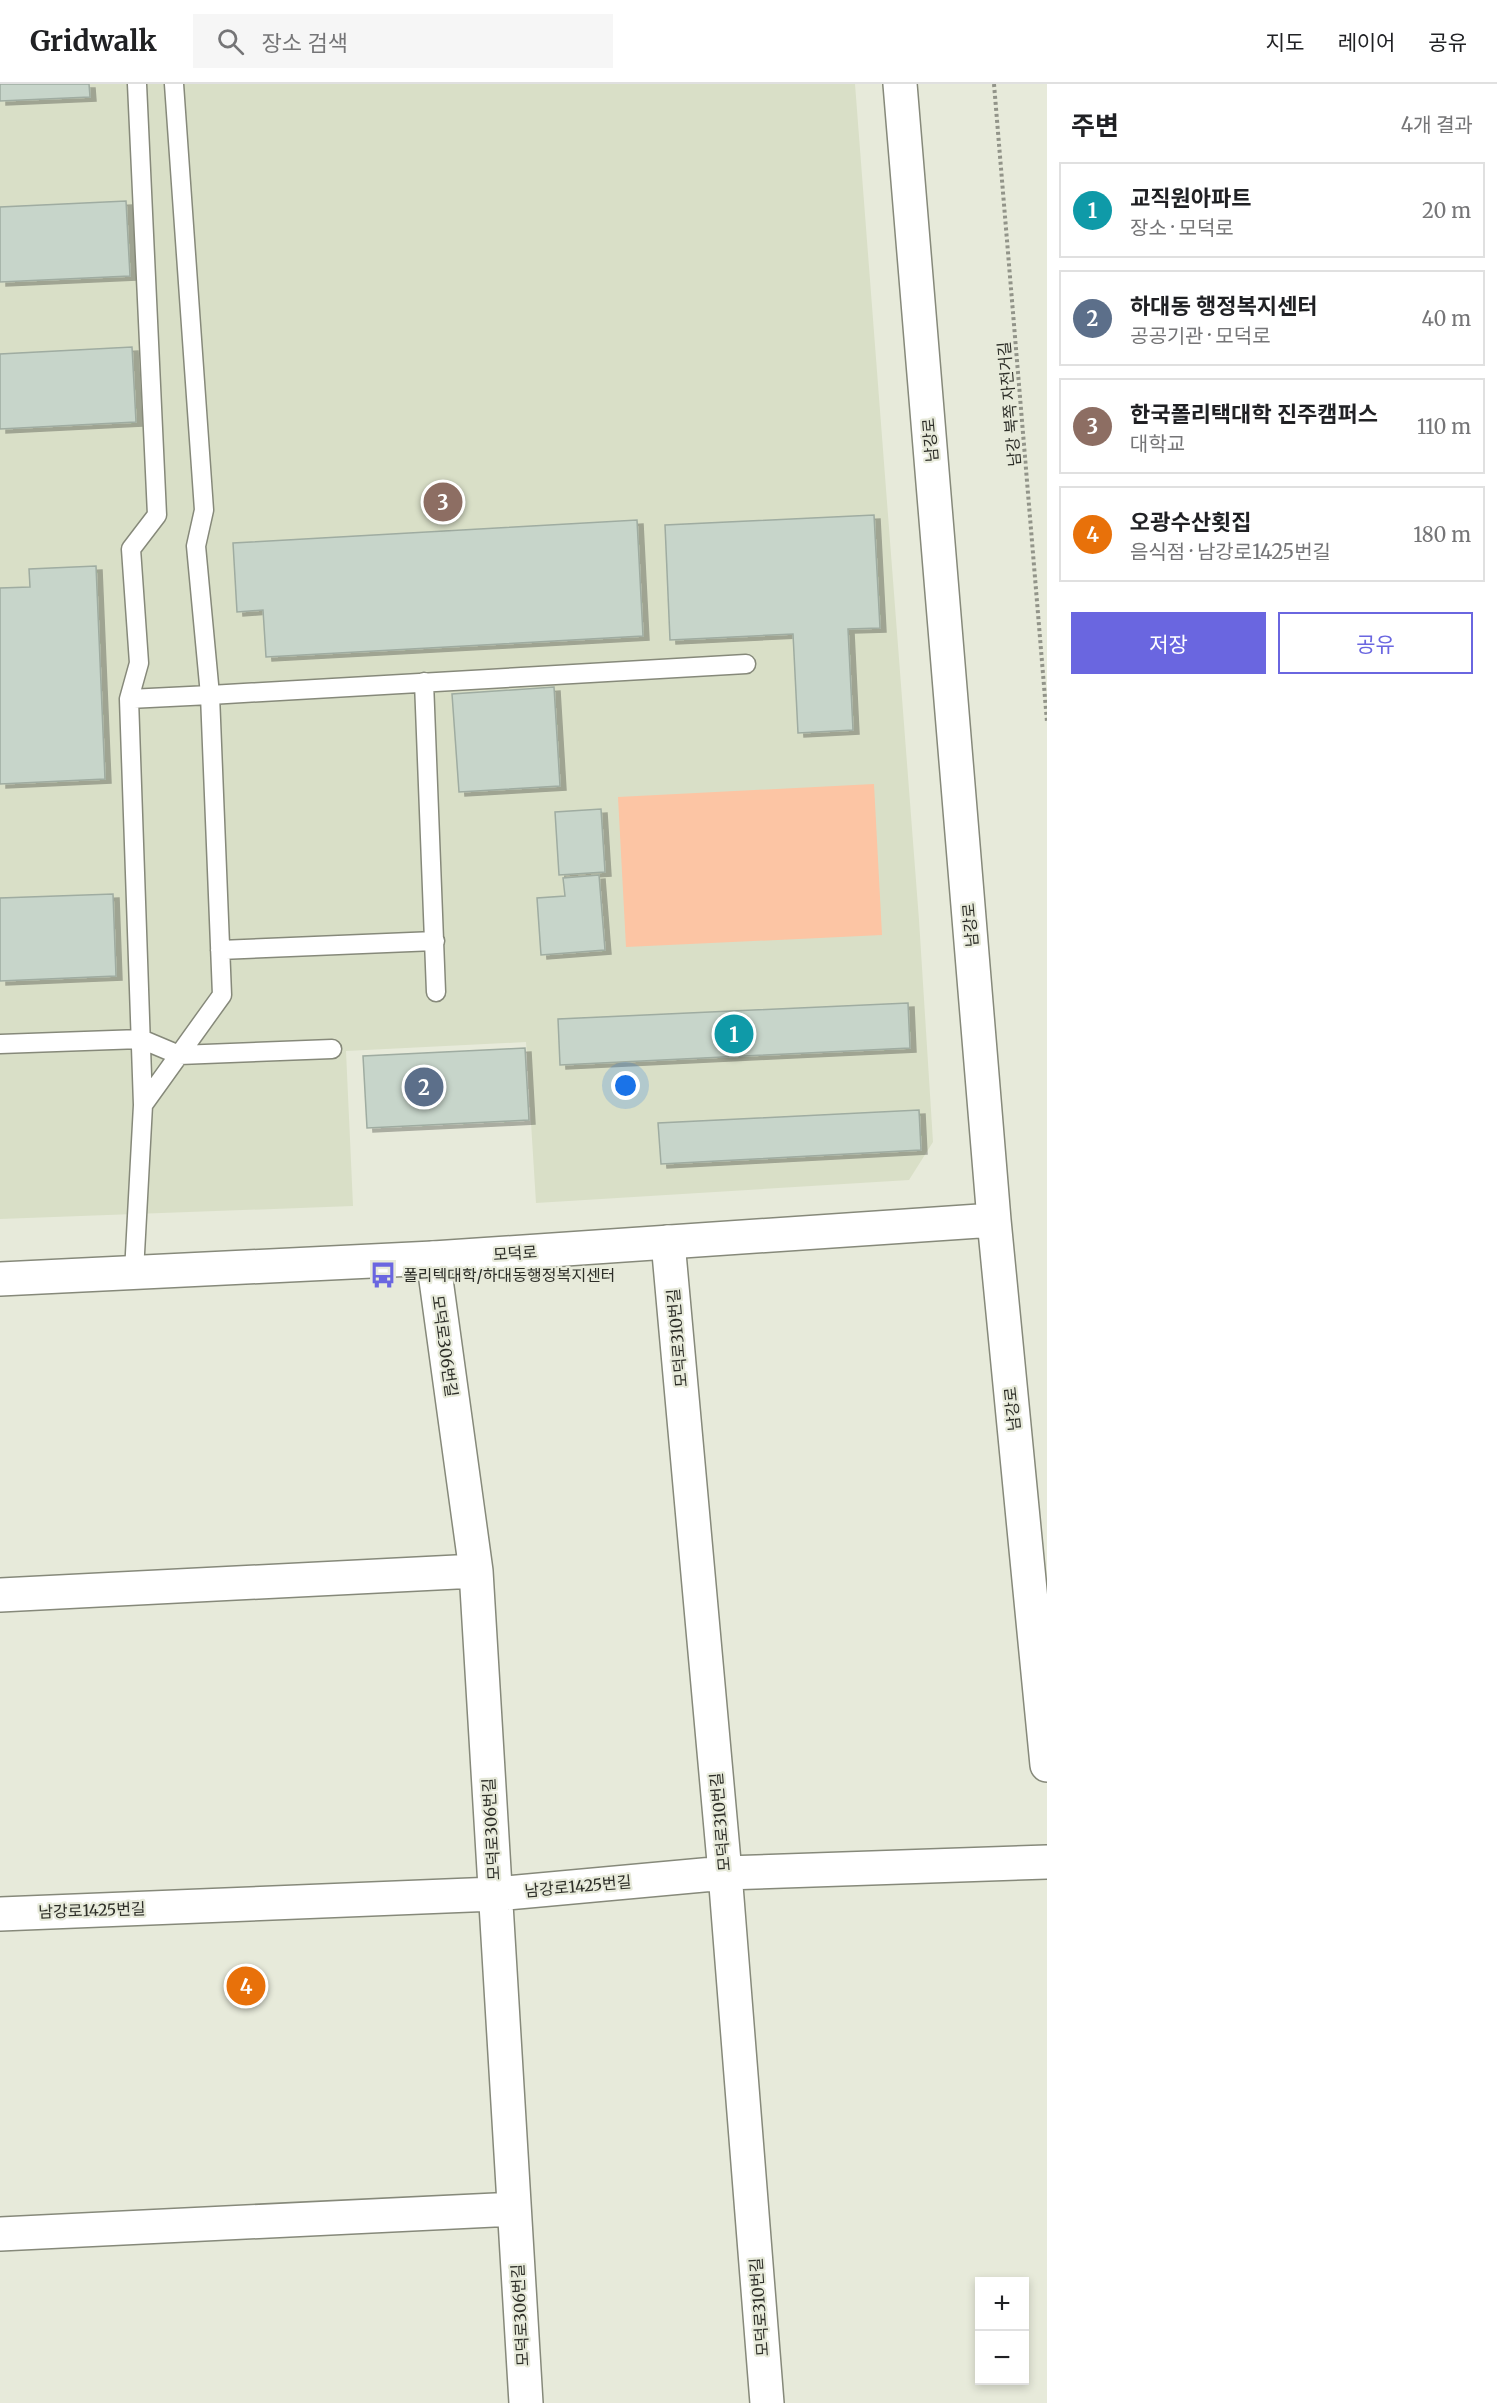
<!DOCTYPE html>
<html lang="ko">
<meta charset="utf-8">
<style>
body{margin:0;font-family:Merriweather,"Noto Sans KR",serif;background:#f6f6f6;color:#202124}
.controls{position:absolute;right:18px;bottom:18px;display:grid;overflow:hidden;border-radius:0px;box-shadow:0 3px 9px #0003}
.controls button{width:54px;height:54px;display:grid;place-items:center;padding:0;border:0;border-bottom:2px solid #e0e0e0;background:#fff;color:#202124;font:30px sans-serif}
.you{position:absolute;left:626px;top:1002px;width:21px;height:21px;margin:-15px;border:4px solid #fff;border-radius:50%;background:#1a73e8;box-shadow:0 0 0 9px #1a73e833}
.badge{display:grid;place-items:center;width:39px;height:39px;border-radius:50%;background:#6a66e0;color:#fff;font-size:20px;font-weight:700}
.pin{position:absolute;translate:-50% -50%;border:3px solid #fff;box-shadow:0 2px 6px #0006}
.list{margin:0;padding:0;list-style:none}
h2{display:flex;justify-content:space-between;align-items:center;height:78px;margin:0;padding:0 24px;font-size:26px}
h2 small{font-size:20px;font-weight:400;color:#757577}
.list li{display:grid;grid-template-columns:39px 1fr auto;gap:18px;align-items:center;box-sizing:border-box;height:96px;margin:0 12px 12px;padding:0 12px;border:2px solid #e0e0e0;border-radius:0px}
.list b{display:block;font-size:22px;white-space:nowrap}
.list p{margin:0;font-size:20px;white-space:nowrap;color:#757577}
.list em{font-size:20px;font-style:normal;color:#757577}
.actions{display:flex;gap:12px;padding:18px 24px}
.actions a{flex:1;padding:14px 0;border:2px solid #6a66e0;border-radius:0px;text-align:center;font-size:21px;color:#6a66e0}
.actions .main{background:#6a66e0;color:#fff}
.icon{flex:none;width:33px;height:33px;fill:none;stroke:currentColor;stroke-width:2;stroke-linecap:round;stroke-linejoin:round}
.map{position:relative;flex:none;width:1047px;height:2319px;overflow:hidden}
header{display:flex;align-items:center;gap:36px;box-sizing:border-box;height:84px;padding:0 30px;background:#fff;border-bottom:2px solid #e0e0e0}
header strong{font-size:28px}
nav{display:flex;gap:33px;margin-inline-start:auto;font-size:21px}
.search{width:420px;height:54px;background:#f6f6f6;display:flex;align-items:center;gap:15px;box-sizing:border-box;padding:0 21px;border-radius:0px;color:#757577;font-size:22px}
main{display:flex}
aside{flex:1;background:#fff}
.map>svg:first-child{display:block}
.built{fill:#d9dfc7}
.green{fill:#fcc5a4}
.building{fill:#c7d5ca;stroke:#9faca1;stroke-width:1.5;filter:url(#shadow)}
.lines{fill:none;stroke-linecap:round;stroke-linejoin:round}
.lane-casing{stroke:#86897a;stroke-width:21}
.street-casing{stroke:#86897a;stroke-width:36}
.secondary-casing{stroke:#86897a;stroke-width:36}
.path{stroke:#929489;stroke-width:4;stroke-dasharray:3 3;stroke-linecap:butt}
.lane{stroke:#fff;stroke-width:18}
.street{stroke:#fff;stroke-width:33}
.secondary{stroke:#fff;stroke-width:33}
.labels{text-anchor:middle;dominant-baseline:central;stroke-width:4.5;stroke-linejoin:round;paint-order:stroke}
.street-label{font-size:16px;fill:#2d2e28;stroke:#e7eada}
.poi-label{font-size:16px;fill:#2d2e28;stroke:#e7eada;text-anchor:start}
</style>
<header>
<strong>Gridwalk</strong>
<div class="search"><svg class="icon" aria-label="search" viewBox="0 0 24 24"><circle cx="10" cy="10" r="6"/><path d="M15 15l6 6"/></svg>장소 검색</div>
<nav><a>지도</a><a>레이어</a><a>공유</a></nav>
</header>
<main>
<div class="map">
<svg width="1047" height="2319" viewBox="0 0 1047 2319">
<defs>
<filter id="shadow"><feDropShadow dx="6" dy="4" stdDeviation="0" flood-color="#0004"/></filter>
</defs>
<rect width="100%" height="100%" fill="#e7eada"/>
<path class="built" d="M 0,0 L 855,0 L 919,836 L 933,1058 L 909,1096 L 536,1119 L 526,958 L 346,967 L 353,1122 L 0,1135 Z"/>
<path class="green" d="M 874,700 L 882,851 L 626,863 L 618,713 Z"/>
<path class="building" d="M 0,0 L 89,0 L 90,13 L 0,17 Z
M 126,117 L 130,192 L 0,198 L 0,123 Z
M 132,263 L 136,338 L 0,345 L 0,270 Z
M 874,431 L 880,544 L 848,545 L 853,646 L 798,649 L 793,550 L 670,556 L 665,441 Z
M 637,436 L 643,552 L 266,573 L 263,526 L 237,528 L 233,459 Z
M 96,482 L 105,695 L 0,700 L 0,504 L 30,503 L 29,485 Z
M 554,603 L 560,702 L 459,708 L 452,610 Z
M 601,725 L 605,788 L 559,791 L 555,728 Z
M 599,791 L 605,866 L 541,871 L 537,814 L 565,812 L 563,794 Z
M 113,810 L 116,892 L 0,897 L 0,814 Z
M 908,919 L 910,964 L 560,981 L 558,935 Z
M 525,964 L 529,1036 L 367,1044 L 363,972 Z
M 919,1026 L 921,1066 L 661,1080 L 658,1039 Z"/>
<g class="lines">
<g class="lane-casing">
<path id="lane" d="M 174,0 L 204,426 L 196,462 L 210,611 L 746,580
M 424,598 L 436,908
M 129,615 L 139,579 L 131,465 L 157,431 L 137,0
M 220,866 L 435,857
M 0,960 L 141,955 L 179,971 L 332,965
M 134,1188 L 143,1021 L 129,615 L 210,611 L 222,911 L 143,1021"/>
</g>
<g class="street-casing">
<path id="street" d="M 668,1158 L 725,1789 L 767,2319
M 433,1174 L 476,1487 L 526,2319
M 0,1511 L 476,1487
M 0,1830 L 495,1810 L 725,1789 L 1047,1778
M 0,2150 L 514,2125"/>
</g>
<g class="secondary-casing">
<path id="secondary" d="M 900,0 L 994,1136 L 1047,1681
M 0,1195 L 433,1174 L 994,1136"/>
</g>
<path class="path" d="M 994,0 L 1047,638"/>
<use href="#lane" class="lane"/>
<use href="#street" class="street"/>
<use href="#secondary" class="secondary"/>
</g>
<defs>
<g id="bus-bare" transform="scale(2.07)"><path d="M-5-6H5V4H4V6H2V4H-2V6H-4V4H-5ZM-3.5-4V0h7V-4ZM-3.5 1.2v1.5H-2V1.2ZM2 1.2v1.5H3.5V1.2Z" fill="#6a66e0" stroke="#e7eada" stroke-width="2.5" paint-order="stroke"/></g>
</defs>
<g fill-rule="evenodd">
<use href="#bus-bare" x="383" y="1191"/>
</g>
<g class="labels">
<g class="street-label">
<text transform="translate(1009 320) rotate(-95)">남강 북쪽 자전거길</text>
<text transform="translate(930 356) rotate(-95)">남강로</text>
<text transform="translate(970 841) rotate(-95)">남강로</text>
<text transform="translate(515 1169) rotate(-4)">모덕로</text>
<text transform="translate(677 1254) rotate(-95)">모덕로310번길</text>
<text transform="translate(445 1262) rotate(82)">모덕로306번길</text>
<text transform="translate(1012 1325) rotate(-96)">남강로</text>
<text transform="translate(720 1738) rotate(-95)">모덕로310번길</text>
<text transform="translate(491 1745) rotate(-93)">모덕로306번길</text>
<text transform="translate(578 1802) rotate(-5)">남강로1425번길</text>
<text transform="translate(92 1826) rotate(-2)">남강로1425번길</text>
<text transform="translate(759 2223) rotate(-94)">모덕로310번길</text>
<text transform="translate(520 2231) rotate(-93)">모덕로306번길</text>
</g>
<g class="poi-label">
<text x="403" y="1191">폴리텍대학/하대동행정복지센터</text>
</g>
</g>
</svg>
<div class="controls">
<button>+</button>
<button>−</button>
</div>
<div class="you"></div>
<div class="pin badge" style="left:734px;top:950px;background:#0f9aa8">1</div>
<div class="pin badge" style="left:424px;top:1003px;background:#5c6f8a">2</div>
<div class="pin badge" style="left:443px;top:418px;background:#8d6e63">3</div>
<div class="pin badge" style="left:246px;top:1902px;background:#e8710a">4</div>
</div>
<aside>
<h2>주변<small>4개 결과</small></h2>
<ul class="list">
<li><span class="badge" style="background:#0f9aa8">1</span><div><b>교직원아파트</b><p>장소 · 모덕로</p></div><em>20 m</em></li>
<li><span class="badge" style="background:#5c6f8a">2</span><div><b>하대동 행정복지센터</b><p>공공기관 · 모덕로</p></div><em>40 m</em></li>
<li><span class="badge" style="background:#8d6e63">3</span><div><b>한국폴리택대학 진주캠퍼스</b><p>대학교</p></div><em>110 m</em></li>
<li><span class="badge" style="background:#e8710a">4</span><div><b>오광수산횟집</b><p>음식점 · 남강로1425번길</p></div><em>180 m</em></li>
</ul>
<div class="actions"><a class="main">저장</a><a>공유</a></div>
</aside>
</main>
